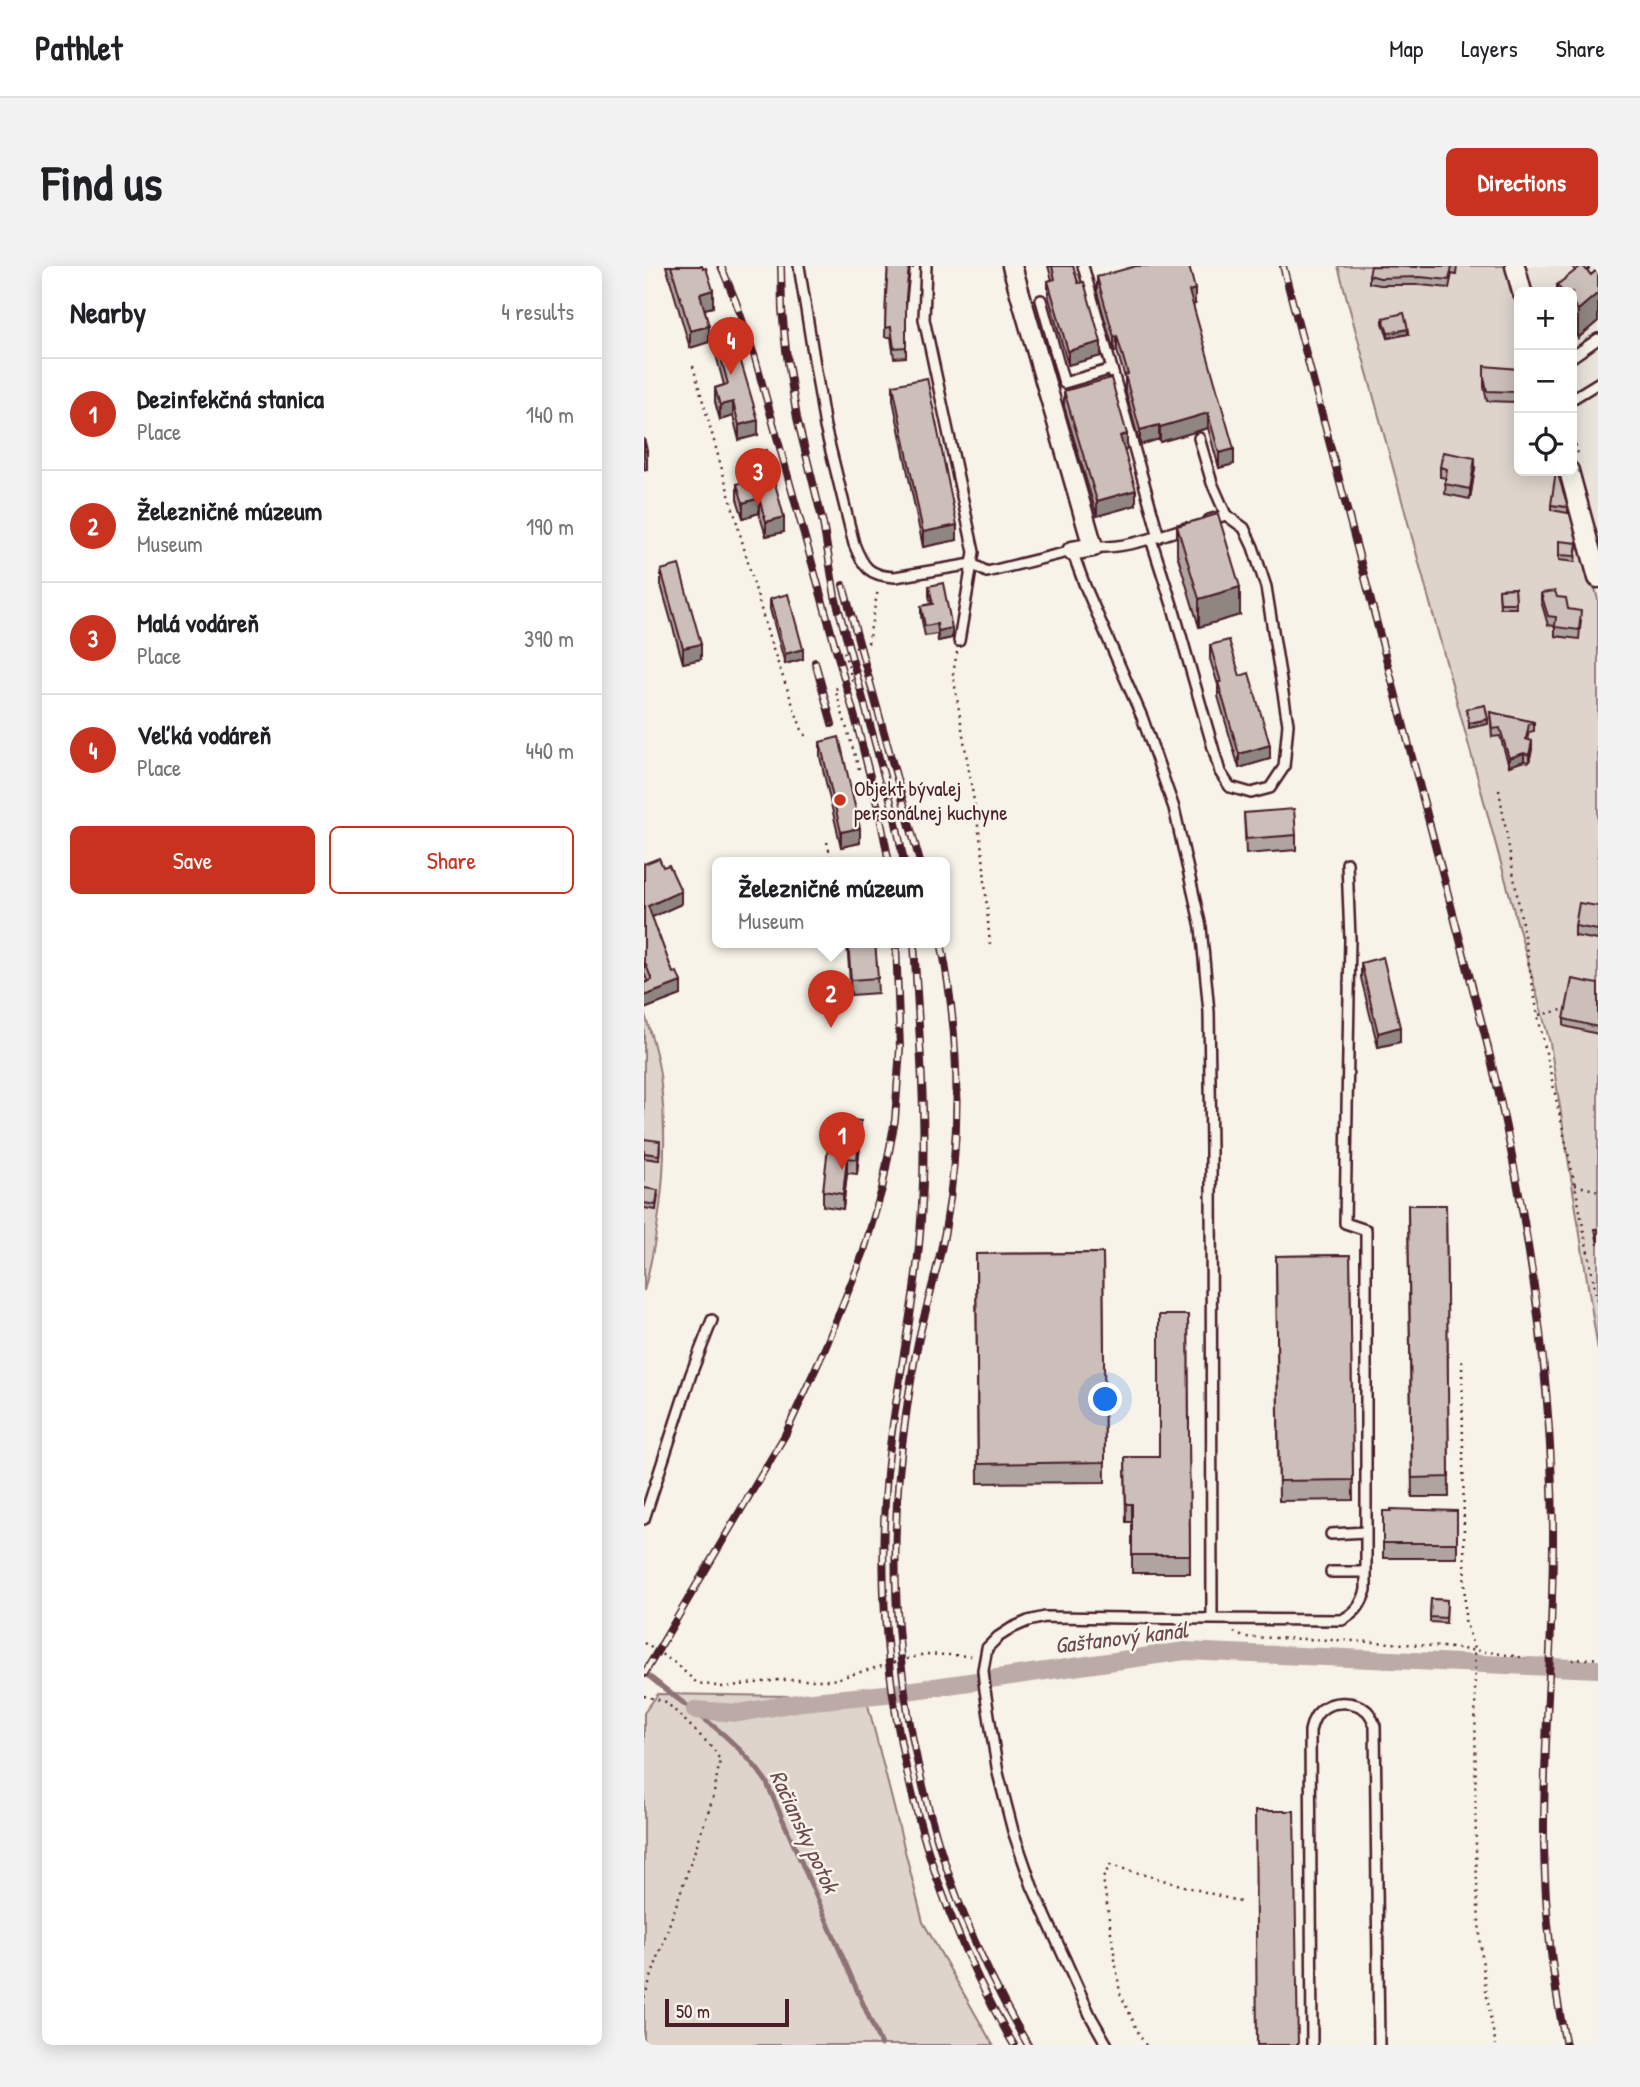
<!DOCTYPE html>
<meta charset="utf-8">
<style>
body{margin:0;font-family:"Patrick Hand",sans-serif;background:#f2f2f2;color:#202124}
.controls{position:absolute;right:21px;top:21px;display:grid;overflow:hidden;border-radius:10px;box-shadow:0 4px 18px #0003}
.controls button{width:63px;height:63px;display:grid;place-items:center;padding:0;border:0;border-bottom:2px solid #e0e0e0;background:#fff;color:#202124;font:35px sans-serif}
.scale{position:absolute;left:21px;bottom:18px;width:124px;box-sizing:border-box;padding-left:7px;border:4px solid #4a1f2b;border-top:0;font-size:19px;line-height:24px;white-space:nowrap;color:#4a1f2b;-webkit-text-stroke:5px #f7f3e8;paint-order:stroke}
.you{position:absolute;left:462px;top:1134px;width:24px;height:24px;margin:-18px;border:5px solid #fff;border-radius:50%;background:#1a73e8;box-shadow:0 0 0 10px #1a73e833}
.badge{display:grid;place-items:center;width:46px;height:46px;border-radius:50%;background:#c8321e;color:#fff;font-size:23px;font-weight:700}
.pin{position:absolute;translate:-50% -58px;filter:drop-shadow(0 2px 4px #0008)}
.pin::after{content:'';position:absolute;top:37px;width:24px;height:21px;background:inherit;clip-path:polygon(0 0,100% 0,50% 100%)}
.popup{position:absolute;left:68px;top:591px;width:238px;height:91px;box-sizing:border-box;display:grid;place-content:center;border-radius:10px;background:#fff;filter:drop-shadow(0 2px 5px #0005);font-size:23px;white-space:nowrap;color:#757577}
.popup b{font-size:26px;color:#202124}
.popup::after{content:'';position:absolute;left:50%;top:100%;margin-left:-14px;border:14px solid transparent;border-top-color:#fff}
.list{margin:0;padding:0;list-style:none}
h2{display:flex;justify-content:space-between;align-items:center;height:91px;margin:0;padding:0 28px;font-size:30px}
h2 small{font-size:23px;font-weight:400;color:#757577}
.list li{display:grid;grid-template-columns:46px 1fr auto;gap:21px;align-items:center;box-sizing:border-box;height:112px;padding:0 28px;border-top:2px solid #e0e0e0}
.list b{display:block;font-size:26px;white-space:nowrap}
.list p{margin:0;font-size:23px;white-space:nowrap;color:#757577}
.list em{font-size:23px;font-style:normal;color:#757577}
.actions{display:flex;gap:14px;padding:21px 28px}
.actions a{flex:1;padding:16px 0;border:2px solid #c8321e;border-radius:10px;text-align:center;font-size:24px;color:#c8321e}
.actions .main{background:#c8321e;color:#fff}
.icon{flex:none;width:38px;height:38px;fill:none;stroke:currentColor;stroke-width:2;stroke-linecap:round;stroke-linejoin:round}
.map{position:relative;flex:none;width:954px;height:1779px;overflow:hidden;border-radius:10px}
header{display:flex;align-items:center;gap:42px;box-sizing:border-box;height:98px;padding:0 35px;background:#fff;border-bottom:2px solid #e0e0e0}
header strong{font-size:33px}
nav{display:flex;gap:38px;margin-inline-start:auto;font-size:24px}
.intro{display:flex;align-items:center;justify-content:space-between;box-sizing:border-box;height:168px;padding:0 42px}
h1{margin:0;font-size:49px}
.button{padding:18px 32px;border-radius:10px;background:#c8321e;color:#fff;font-size:24px;font-weight:700}
main{display:flex;gap:42px;padding:0 42px}
aside{flex:1;background:#fff;border-radius:10px;box-shadow:0 4px 18px #0003}
.map>svg:first-child{display:block}
.built{fill:#eae3da}
.green{fill:#ded4cc;stroke:#947a7c;stroke-width:2}
.lines{fill:none;stroke-linecap:round;stroke-linejoin:round}
.stream{stroke:#8e7275;stroke-width:5}
.canal{stroke:#bcaaa7;stroke-width:18}
.lane-casing{stroke:#4a1f2b;stroke-width:14}
.street-casing{stroke:#4a1f2b;stroke-width:23}
.path{stroke:#4a1f2b;stroke-width:2.5;stroke-dasharray:2 5;stroke-linecap:butt}
.lane{stroke:#f7f3e8;stroke-width:9}
.street{stroke:#f7f3e8;stroke-width:18}
.rail-casing{stroke:#4a1f2b;stroke-width:8}
.rail{stroke:#f7f3e8;stroke-width:5;stroke-dasharray:16;stroke-linecap:butt}
.wall{fill:#afa49f;stroke:#4a1f2b;stroke-width:2}
.shaded-wall{fill:#8f8682;stroke:#4a1f2b;stroke-width:2}
.building{fill:#ccbfb9;stroke:#4a1f2b;stroke-width:2}
.poi-dot{fill:#c8321e;stroke:#f7f3e8;stroke-width:2.5}
.labels{text-anchor:middle;dominant-baseline:central;stroke-width:5;stroke-linejoin:round;paint-order:stroke}
.poi-label{font-size:21px;fill:#4a1f2b;stroke:#f7f3e8;text-anchor:start}
.water-label{font-size:23px;font-style:italic;fill:#6c4950;stroke:#f7f3e8}
</style>
<header>
<strong>Pathlet</strong>
<nav><a>Map</a><a>Layers</a><a>Share</a></nav>
</header>
<div class="intro"><h1>Find us</h1><a class="button">Directions</a></div>
<main>
<aside>
<h2>Nearby<small>4 results</small></h2>
<ul class="list">
<li><span class="badge">1</span><div><b>Dezinfekčná stanica</b><p>Place</p></div><em>140 m</em></li>
<li><span class="badge">2</span><div><b>Železničné múzeum</b><p>Museum</p></div><em>190 m</em></li>
<li><span class="badge">3</span><div><b>Malá vodáreň</b><p>Place</p></div><em>390 m</em></li>
<li><span class="badge">4</span><div><b>Veľká vodáreň</b><p>Place</p></div><em>440 m</em></li>
</ul>
<div class="actions"><a class="main">Save</a><a>Share</a></div>
</aside>
<div class="map">
<svg width="954" height="1779" viewBox="0 0 954 1779">
<rect width="100%" height="100%" fill="#f7f3e8"/>
<filter id="ink" filterUnits="userSpaceOnUse"><feTurbulence type="fractalNoise" baseFrequency=".0143" numOctaves="2"/><feDisplacementMap in="SourceGraphic" scale="14" xChannelSelector="R" yChannelSelector="G"/><feConvolveMatrix kernelMatrix="1 2 1 2 8 2 1 2 1" color-interpolation-filters="sRGB"/></filter>
<g filter="url(#ink)">
<path class="built" d="M 870,0 L 954,0 L 954,334 L 932,255 L 928,205 L 928,26 L 876,26 Z"/>
<path class="green" d="M 694,0 L 870,0 L 875,26 L 875,205 L 920,205 L 954,334 L 954,1084 L 906,777 Z
M 0,745 C 7,769 15,793 17,818 C 25,887 17,958 0,1025 Z
M 14,1428 L 222,1431 L 279,1656 L 349,1779 L 0,1779 L 0,1447 Z"/>
<g class="lines">
<path class="stream" d="M 0,1406 C 42,1442 90,1468 122,1515 L 237,1779"/>
<path class="canal" d="M 51,1444 L 95,1447 L 158,1436 L 242,1428 L 541,1385 L 954,1403"/>
<g class="lane-casing">
<path id="lane" d="M 155,0 L 181,161 L 210,278 C 219,301 225,310 251,311 L 328,298 L 343,306 L 428,285 L 441,320 L 498,451 L 530,542 L 557,661 L 565,746 L 567,883 L 568,1353 L 401,1351 L 384,1355 L 368,1362 L 354,1371 L 343,1382 L 339,1404 L 341,1424 L 354,1507 L 369,1565 L 388,1620 L 447,1751 L 463,1779
M 282,0 L 280,53 L 330,286 L 315,375
M 439,0 L 468,103
M 935,0 L 937,2 L 940,0
M 397,34 L 420,117 L 468,103 L 515,271
M 928,91 L 954,73
M 928,133 L 954,117
M 555,172 L 568,217 L 582,249
M 507,273 L 530,345 L 576,506 L 586,521 L 607,527 L 626,522 L 640,501 L 644,458 L 622,321 L 609,281 L 600,262 L 582,249 L 565,254
M 449,281 C 480,283 512,271 542,262
M 0,1253 L 47,1108 L 68,1054
M 687,1268 L 721,1266
M 687,1306 L 722,1306
M 568,1353 L 698,1354 C 712,1346 717,1340 722,1324 L 722,964 L 701,957 L 706,673 L 703,597
M 668,1779 L 666,1465 C 668,1457 670,1450 676,1445 C 688,1433 712,1435 723,1445 C 727,1449 729,1454 731,1460 L 735,1779"/>
</g>
<g class="street-casing">
<path id="street" d="M 368,0 L 449,281 L 428,285
M 871,0 L 878,26
M 925,205 L 954,312"/>
</g>
<path class="path" d="M 49,100 L 126,375 L 159,467 L 165,473
M 928,165 L 935,192
M 313,386 L 309,408 L 339,590 L 346,681
M 215,503 L 191,423 L 209,417 L 200,385 L 224,377 L 234,323
M 855,524 L 894,750 L 931,919 L 954,1039
M 183,576 L 188,596
M 895,749 L 923,743
M 931,919 L 954,925
M 818,1095 L 821,1354 L 830,1383 C 835,1515 823,1649 852,1779
M 590,1366 L 599,1371 C 693,1374 789,1376 882,1392
M 0,1377 L 31,1397 L 53,1417 L 79,1421 L 135,1414 L 188,1414 L 281,1388 L 328,1390
M 928,1394 L 954,1392
M 0,1430 L 22,1436 L 69,1482 L 76,1494 L 69,1532 L 0,1732
M 502,1779 L 498,1774 L 476,1727 L 459,1612 L 466,1599 L 600,1637"/>
<use href="#lane" class="lane"/>
<use href="#street" class="street"/>
<g class="rail-casing">
<path id="rail" d="M 77,0 L 92,36 L 111,92 L 213,459 L 235,546 L 245,596
M 137,0 L 138,43 L 142,84 L 153,152 L 179,257 L 191,330 L 250,547 L 260,596
M 639,0 L 841,769 C 881,931 907,1094 909,1261 C 910,1367 899,1473 900,1579 C 901,1646 908,1713 922,1779
M 199,319 L 276,596
M 171,396 L 188,458
M 270,676 C 275,768 284,862 277,954 C 272,1039 251,1122 243,1207 C 226,1404 269,1608 370,1779
M 297,676 C 316,772 318,868 301,965 C 295,997 286,1028 278,1059 C 271,1088 266,1119 262,1149 C 230,1365 272,1591 384,1779
M 0,1408 L 141,1169 L 182,1080 L 219,988 L 238,923 L 251,854 L 256,782 L 252,676"/>
</g>
<use href="#rail" class="rail"/>
</g>
<path class="wall" d="M 22,0 L 58,0 L 69,41 L 61,43 L 65,76 L 46,82 Z
M 244,0 L 270,0 L 269,2 L 266,2 L 262,41 L 262,91 L 250,92 L 247,71 L 241,71 L 242,29 Z
M 404,0 L 429,0 L 457,90 L 424,99 L 404,29 L 404,15 L 408,14 Z
M 772,0 L 813,0 L 812,9 L 808,8 L 805,22 L 776,19 L 736,19 L 725,17 L 725,9 L 772,1 Z
M 954,3 L 954,55 L 934,72 L 928,64 L 928,26 L 913,26 L 913,19 L 947,9 Z
M 453,11 L 551,38 L 549,39 L 590,198 L 575,202 L 564,162 L 516,176 L 515,173 L 496,179 L 481,123 L 481,112 L 473,85 L 470,86 L 453,26 Z
M 739,52 L 764,68 L 744,72 L 739,57 Z
M 71,70 L 114,169 L 95,174 L 89,150 L 76,154 L 71,136 L 71,122 L 80,119 L 71,85 Z
M 840,100 L 874,112 L 871,136 L 843,135 L 840,121 Z
M 249,119 L 313,274 L 279,281 L 249,134 Z
M 420,125 L 483,183 L 480,183 L 492,239 L 453,250 L 420,140 Z
M 104,189 L 140,266 L 122,270 L 115,247 L 99,252 L 93,233 L 93,218 L 107,214 L 104,204 Z
M 796,201 L 831,202 L 826,233 L 801,228 L 802,212 L 796,211 Z
M 907,239 L 924,241 L 924,247 L 907,244 Z
M 533,260 L 596,349 L 555,361 L 533,288 Z
M 933,277 L 931,296 L 915,294 L 915,289 Z
M 17,304 L 57,393 L 39,397 L 17,319 Z
M 285,320 L 308,372 L 294,375 L 293,368 L 281,370 L 277,350 L 277,340 L 287,338 L 285,330 Z
M 871,322 L 872,342 L 856,342 L 855,323 Z
M 897,327 L 913,331 L 924,343 L 937,354 L 935,373 L 911,370 L 911,360 L 904,359 L 897,335 Z
M 126,333 L 159,393 L 141,398 L 126,343 Z
M 566,379 L 626,493 L 595,502 L 574,430 L 574,419 L 566,393 Z
M 846,446 L 890,456 L 890,465 L 885,466 L 883,474 L 888,483 L 885,496 L 880,495 L 865,500 L 856,470 L 848,471 Z
M 176,476 L 216,577 L 197,581 L 176,491 Z
M 600,547 L 652,569 L 652,584 L 602,588 Z
M 0,598 L 37,638 L 8,651 L 37,729 L 0,743 L 0,717 L 3,715 L 0,706 Z
M 954,640 L 954,674 L 931,670 L 931,660 Z
M 203,676 L 231,676 L 234,727 L 207,729 Z
M 717,697 L 756,776 L 734,781 L 717,712 Z
M 954,718 L 954,768 L 920,760 L 920,753 Z
M 217,870 L 213,908 L 203,907 L 199,943 L 179,940 L 179,925 L 192,873 Z
M 0,873 L 16,880 L 15,894 L 0,892 Z
M 0,922 L 14,929 L 12,944 L 0,942 Z
M 764,939 L 802,939 L 805,1231 L 768,1231 Z
M 459,987 L 461,1216 L 334,1217 L 332,988 Z
M 706,989 L 709,1234 L 635,1235 L 632,990 Z
M 544,1049 L 546,1307 L 488,1307 L 488,1256 L 482,1256 L 481,1191 L 515,1191 Z
M 739,1245 L 813,1245 L 813,1292 L 739,1292 Z
M 787,1333 L 803,1334 L 802,1357 L 786,1356 Z"/>
<path class="shaded-wall" d="M 551,23 L 551,38 L 545,40 L 545,25 Z
M 69,24 L 69,41 L 56,44 L 56,28 Z
M 954,27 L 954,55 L 934,72 L 934,44 Z
M 65,60 L 65,76 L 46,82 L 46,65 Z
M 764,63 L 764,68 L 744,72 L 744,67 Z
M 473,70 L 473,85 L 470,86 L 470,71 Z
M 457,76 L 457,90 L 424,99 L 424,85 Z
M 89,136 L 89,150 L 76,154 L 76,139 Z
M 564,147 L 564,162 L 516,176 L 516,161 Z
M 114,154 L 114,169 L 95,174 L 95,159 Z
M 515,159 L 515,173 L 496,179 L 496,164 Z
M 483,168 L 483,183 L 476,184 L 476,170 Z
M 590,183 L 590,198 L 575,202 L 575,187 Z
M 3,184 L 3,203 L 0,204 L 0,185 Z
M 831,192 L 831,202 L 826,233 L 826,223 Z
M 492,224 L 492,239 L 453,250 L 453,235 Z
M 115,232 L 115,247 L 99,252 L 99,237 Z
M 140,251 L 140,266 L 122,270 L 122,256 Z
M 313,259 L 313,274 L 279,281 L 279,266 Z
M 596,321 L 596,349 L 555,361 L 555,333 Z
M 308,362 L 308,372 L 294,375 L 294,365 Z
M 57,378 L 57,393 L 39,397 L 39,382 Z
M 159,383 L 159,393 L 141,398 L 141,388 Z
M 844,453 L 844,458 L 825,462 L 825,457 Z
M 888,475 L 888,483 L 885,496 L 885,489 Z
M 626,479 L 626,493 L 595,502 L 595,488 Z
M 880,487 L 880,495 L 865,500 L 865,492 Z
M 216,562 L 216,577 L 197,581 L 197,566 Z
M 37,625 L 37,638 L 4,653 L 4,640 Z
M 37,716 L 37,729 L 0,743 L 0,730 Z
M 756,761 L 756,776 L 734,781 L 734,767 Z
M 217,855 L 217,870 L 213,908 L 213,893 Z
M 203,892 L 203,907 L 199,943 L 199,928 Z"/>
<path class="building" d="M 27,0 L 58,0 L 59,3 L 62,2 L 69,24 L 56,28 L 65,60 L 46,65 Z
M 244,0 L 265,0 L 262,31 L 262,81 L 250,82 L 247,61 L 241,62 L 242,29 Z
M 408,0 L 429,0 L 434,17 L 440,16 L 457,76 L 424,85 L 404,15 L 411,13 Z
M 492,0 L 545,0 L 551,23 L 545,25 L 590,183 L 575,187 L 564,147 L 516,161 L 515,159 L 496,164 L 481,109 L 484,108 L 473,70 L 470,71 L 453,11 Z
M 727,0 L 773,1 L 773,0 L 808,0 L 805,14 L 776,11 L 736,12 L 725,9 Z
M 937,0 L 939,0 L 947,9 L 954,3 L 954,27 L 934,44 L 928,36 L 928,26 L 919,26 L 913,19 Z
M 760,47 L 764,63 L 744,67 L 739,52 Z
M 88,65 L 114,154 L 95,159 L 89,136 L 76,139 L 71,122 L 84,118 L 71,70 Z
M 840,100 L 874,103 L 871,126 L 843,125 L 840,112 Z
M 283,112 L 313,259 L 279,266 L 249,119 Z
M 467,112 L 483,168 L 476,170 L 492,224 L 453,235 L 420,125 Z
M 0,172 L 3,184 L 0,185 Z
M 122,184 L 140,251 L 122,256 L 115,232 L 99,237 L 93,218 L 111,213 L 104,189 Z
M 799,186 L 831,192 L 826,223 L 801,218 L 803,203 L 796,201 Z
M 912,205 L 913,205 L 924,241 L 907,239 Z
M 574,248 L 596,321 L 555,333 L 533,260 Z
M 915,275 L 933,277 L 931,290 L 915,289 Z
M 35,299 L 57,378 L 39,382 L 17,304 Z
M 299,317 L 308,362 L 294,365 L 293,358 L 281,360 L 277,340 L 289,338 L 285,320 Z
M 871,322 L 872,337 L 856,337 L 855,323 Z
M 911,325 L 913,331 L 922,332 L 924,343 L 937,345 L 935,364 L 911,361 L 912,351 L 904,350 L 897,327 Z
M 144,328 L 159,383 L 141,388 L 126,333 Z
M 585,374 L 596,410 L 605,407 L 626,479 L 595,488 L 574,416 L 577,416 L 566,379 Z
M 841,439 L 844,453 L 825,457 L 822,443 Z
M 846,446 L 890,456 L 890,457 L 885,458 L 882,473 L 888,475 L 885,489 L 880,487 L 865,492 L 856,462 L 848,463 Z
M 195,471 L 216,562 L 197,566 L 176,476 Z
M 650,543 L 652,569 L 602,573 L 600,547 Z
M 15,592 L 19,601 L 25,599 L 37,625 L 4,640 L 29,707 L 33,706 L 37,716 L 0,730 L 0,717 L 8,714 L 0,694 L 0,598 Z
M 935,637 L 954,640 L 954,664 L 931,660 Z
M 204,676 L 231,676 L 234,712 L 207,714 Z
M 739,691 L 756,761 L 734,767 L 717,697 Z
M 928,713 L 954,718 L 954,761 L 920,753 Z
M 194,853 L 217,855 L 213,893 L 203,892 L 199,928 L 179,925 L 185,872 L 192,873 Z
M 0,873 L 16,875 L 15,889 L 0,887 Z
M 0,922 L 14,924 L 12,939 L 0,937 Z
M 764,939 L 802,939 L 805,1211 L 768,1212 Z
M 951,963 L 954,963 L 954,979 Z
M 459,987 L 461,1196 L 334,1198 L 332,988 Z
M 706,989 L 709,1214 L 635,1215 L 632,990 Z
M 515,1049 L 544,1049 L 546,1289 L 488,1289 L 488,1238 L 482,1238 L 481,1191 L 515,1191 Z
M 747,1243 L 813,1245 L 813,1277 L 739,1277 L 739,1245 L 747,1245 Z
M 787,1333 L 803,1334 L 802,1352 L 786,1351 Z
M 611,1545 L 650,1545 L 654,1779 L 613,1779 Z"/>
</g>
<circle class="poi-dot" cx="196" cy="534" r="7"/>
<g class="labels">
<g class="poi-label">
<text x="210" y="522">Objekt bývalej<tspan x="210" dy="24">personálnej kuchyne</tspan></text>
</g>
<g class="water-label">
<text transform="translate(477 1371) rotate(-7)">Gaštanový kanál</text>
<text transform="translate(161 1565) rotate(65)">Račiansky potok</text>
</g>
</g>
</svg>
<div class="controls">
<button>+</button>
<button>−</button>
<button><svg class="icon" aria-label="locate" viewBox="0 0 24 24"><circle cx="12" cy="12" r="6"/><path d="M12 2v4M12 18v4M2 12h4M18 12h4"/></svg></button>
</div>
<div class="scale">50 m</div>
<div class="you"></div>
<div class="pin badge" style="left:198px;top:904px">1</div>
<div class="pin badge" style="left:187px;top:762px">2</div>
<div class="popup"><b>Železničné múzeum</b>Museum</div>
<div class="pin badge" style="left:114px;top:240px">3</div>
<div class="pin badge" style="left:87px;top:109px">4</div>
</div>
</main>
